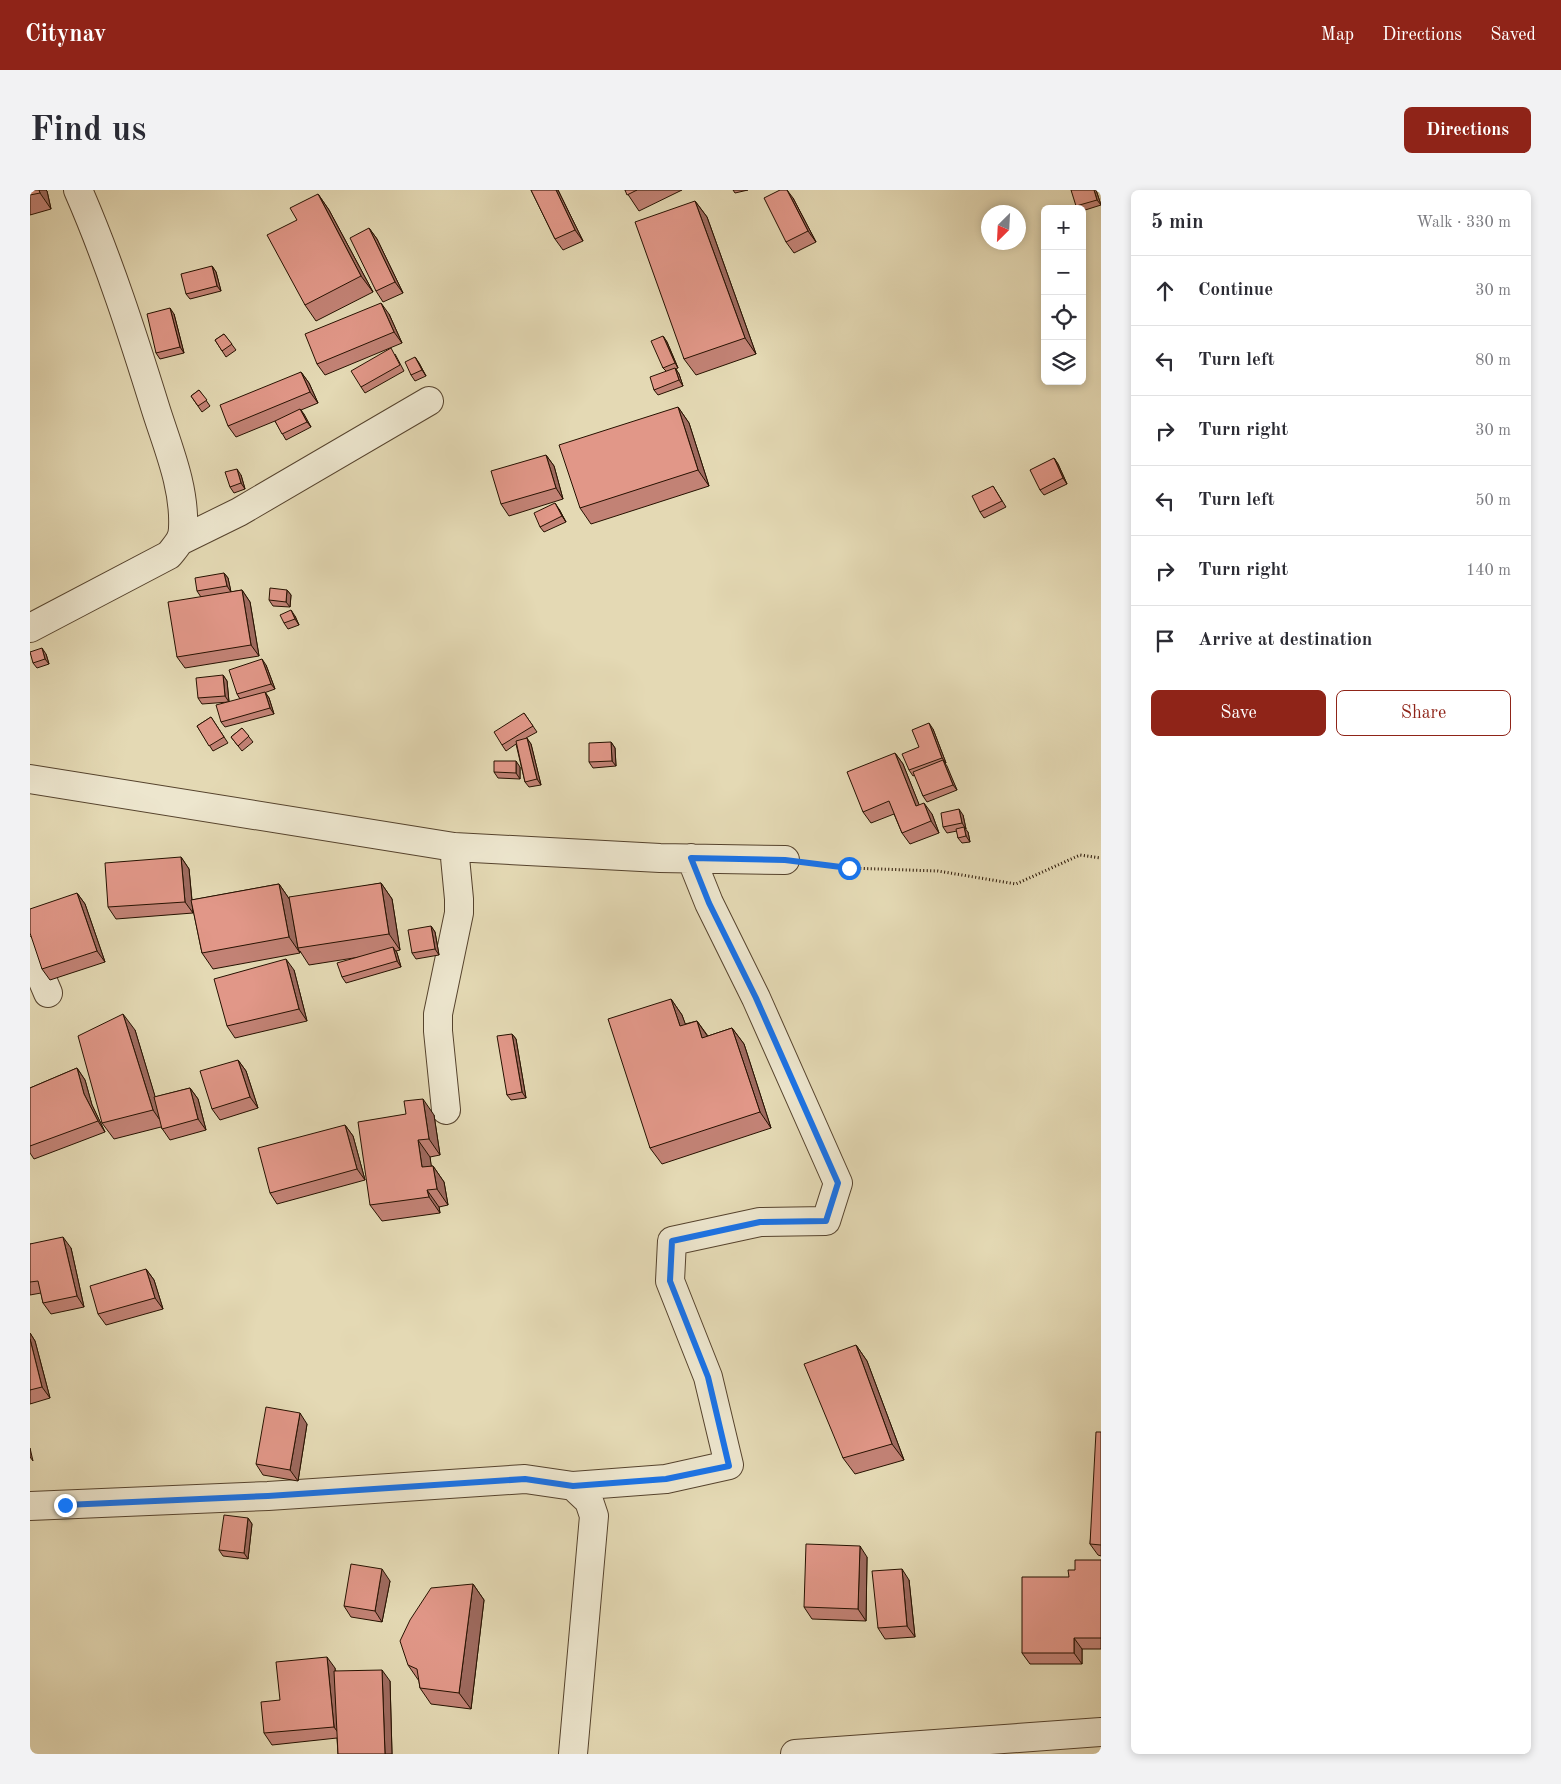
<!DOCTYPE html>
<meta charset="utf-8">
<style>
body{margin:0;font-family:"Old Standard TT",serif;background:#f2f2f3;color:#2b2b33}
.controls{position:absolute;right:15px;top:15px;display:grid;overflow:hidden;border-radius:8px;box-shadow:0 2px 8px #0003}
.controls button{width:45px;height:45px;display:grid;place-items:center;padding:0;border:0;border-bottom:1px solid #e1e1e2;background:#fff;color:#2b2b33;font:25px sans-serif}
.compass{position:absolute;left:951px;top:15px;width:45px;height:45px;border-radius:50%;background:#fff;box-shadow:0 2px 8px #0003;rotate:204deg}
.stop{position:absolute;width:15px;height:15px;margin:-11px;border:4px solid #1a73e8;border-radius:50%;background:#fff}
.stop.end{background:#1a73e8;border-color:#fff;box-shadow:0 1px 5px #0008}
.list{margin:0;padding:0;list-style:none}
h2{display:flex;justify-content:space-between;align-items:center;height:65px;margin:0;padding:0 20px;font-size:21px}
h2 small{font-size:16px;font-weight:400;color:#7c7c81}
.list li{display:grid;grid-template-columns:32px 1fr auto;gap:15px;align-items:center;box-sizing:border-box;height:70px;padding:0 20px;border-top:1px solid #e1e1e2}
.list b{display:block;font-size:19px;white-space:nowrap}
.list em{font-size:16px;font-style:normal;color:#7c7c81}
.actions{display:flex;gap:10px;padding:15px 20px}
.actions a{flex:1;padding:11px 0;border:1px solid #8f2418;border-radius:8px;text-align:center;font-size:18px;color:#8f2418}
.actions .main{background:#8f2418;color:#fff}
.icon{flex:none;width:28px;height:28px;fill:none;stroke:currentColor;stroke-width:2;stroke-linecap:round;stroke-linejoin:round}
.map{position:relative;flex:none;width:1071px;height:1564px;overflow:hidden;border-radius:8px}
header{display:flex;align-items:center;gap:30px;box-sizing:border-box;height:70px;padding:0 25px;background:#8f2418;color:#fff}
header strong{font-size:24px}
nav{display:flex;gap:28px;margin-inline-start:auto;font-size:18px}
.intro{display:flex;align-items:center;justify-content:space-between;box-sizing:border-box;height:120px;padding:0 30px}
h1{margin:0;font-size:35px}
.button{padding:12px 22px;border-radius:8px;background:#8f2418;color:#fff;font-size:18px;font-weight:700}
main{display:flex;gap:30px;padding:0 30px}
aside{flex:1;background:#fff;border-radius:8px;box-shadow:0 2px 8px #0003}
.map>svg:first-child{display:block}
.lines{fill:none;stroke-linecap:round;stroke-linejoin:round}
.minor-casing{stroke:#56432d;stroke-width:30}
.path{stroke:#261100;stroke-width:3;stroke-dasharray:1 2.5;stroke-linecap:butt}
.minor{stroke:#ede6ce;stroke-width:28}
.wall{fill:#c28275;stroke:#261100}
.shaded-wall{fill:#9e6a5f;stroke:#261100}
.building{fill:#e19788;stroke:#261100}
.route{stroke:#1a73e8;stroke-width:6}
</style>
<header>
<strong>Citynav</strong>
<nav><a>Map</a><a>Directions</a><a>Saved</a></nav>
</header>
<div class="intro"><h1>Find us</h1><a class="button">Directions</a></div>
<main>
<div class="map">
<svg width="1071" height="1564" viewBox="0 0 1071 1564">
<rect width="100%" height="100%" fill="#e4d9b4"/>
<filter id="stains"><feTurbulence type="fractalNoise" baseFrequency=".004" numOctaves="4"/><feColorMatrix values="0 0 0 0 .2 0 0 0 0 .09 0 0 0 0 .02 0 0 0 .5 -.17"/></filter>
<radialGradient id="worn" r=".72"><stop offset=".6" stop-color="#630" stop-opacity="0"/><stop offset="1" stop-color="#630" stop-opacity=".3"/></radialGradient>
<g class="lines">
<g class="minor-casing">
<path id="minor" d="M 150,351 L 209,322 L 399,211
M 0,438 L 139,365 C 146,356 153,350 153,338 C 155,297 138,258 126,220 C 103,146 79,71 48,0
M 0,589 L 424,657 L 630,668 L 755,670
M 0,761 L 18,803
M 416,920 L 408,841 L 408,824 L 429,723 L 429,709 L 424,657
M 543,1296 L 636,1289 L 699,1275 L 678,1187 L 640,1091 L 642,1051 L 730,1032 L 796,1031 L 808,993 L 726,808 L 679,713 L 661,668
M 0,1316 L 238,1306 L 495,1289 L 543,1296 L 559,1311 L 564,1326 L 543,1564
M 765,1564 L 1071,1542"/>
</g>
<path class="path" d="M 785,674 L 819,678 L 908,681 L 986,694 L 1050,665 L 1071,668"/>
<use href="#minor" class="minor"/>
</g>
<path class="wall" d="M 0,0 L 17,1 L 21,19 L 0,25 Z
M 501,0 L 528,0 L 553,51 L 533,60 L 525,49 Z
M 595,0 L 652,0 L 609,21 Z
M 703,0 L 718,0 L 705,3 Z
M 1066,0 L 1071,15 L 1052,21 L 1052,19 L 1048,19 L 1046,16 Z
M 288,4 L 299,20 L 343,102 L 286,131 L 275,115 L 267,30 Z
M 763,8 L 786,52 L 764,63 L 756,52 Z
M 665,11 L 677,27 L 726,164 L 666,185 L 654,169 Z
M 339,38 L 347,49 L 373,103 L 353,112 L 346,101 Z
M 182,76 L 186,82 L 191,101 L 160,109 L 156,104 Z
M 144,124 L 154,163 L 130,169 L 126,163 Z
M 359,124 L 372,153 L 295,185 L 287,174 Z
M 194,144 L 206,160 L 196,167 L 185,150 Z
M 633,146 L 637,152 L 648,178 L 646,179 L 649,184 L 653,196 L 628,205 L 624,200 L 636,181 L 633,178 Z
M 365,164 L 374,181 L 335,203 L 331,197 Z
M 385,167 L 389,173 L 396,186 L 385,191 L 381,185 Z
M 271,182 L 279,193 L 288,213 L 271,220 L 281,237 L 256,250 L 245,231 L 206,247 L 198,236 Z
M 169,200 L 180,216 L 172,222 L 161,206 Z
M 648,217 L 659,233 L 679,296 L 561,334 L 550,318 Z
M 516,265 L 524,276 L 533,309 L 479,326 L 471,314 Z
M 1024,268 L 1028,274 L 1037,294 L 1014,305 L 1010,300 Z
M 211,285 L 215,299 L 204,303 L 200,297 Z
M 963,296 L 976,317 L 954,328 L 950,322 Z
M 529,319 L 536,332 L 514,342 L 510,337 Z
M 194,383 L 198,388 L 201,402 L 212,400 L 220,412 L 229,466 L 155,478 L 147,467 L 171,407 L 167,401 Z
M 257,400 L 261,405 L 260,417 L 243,416 L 239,410 Z
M 265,426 L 269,435 L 258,439 L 254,433 Z
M 16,464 L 19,474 L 7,478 L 3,473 Z
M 236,475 L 245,499 L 234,503 L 235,502 L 239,508 L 244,524 L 195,537 L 191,532 L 210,509 L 207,504 Z
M 193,485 L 197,491 L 199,512 L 172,514 L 168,508 Z
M 494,523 L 507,542 L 496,548 L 501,554 L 511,595 L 499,597 L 495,592 L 486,554 L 476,561 L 472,555 Z
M 181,527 L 198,553 L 183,561 L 167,536 Z
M 212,538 L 223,552 L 212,561 L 201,547 Z
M 903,539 L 916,573 L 915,574 L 927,600 L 897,612 L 893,606 L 885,585 L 883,586 L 879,580 L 889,557 Z
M 581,552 L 585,558 L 586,576 L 563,578 L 559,572 Z
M 865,563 L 873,574 L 889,615 L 902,624 L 909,643 L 880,654 L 872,643 L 864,624 L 841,633 L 833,622 Z
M 490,577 L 490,589 L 468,588 L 464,582 Z
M 933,625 L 936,639 L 935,639 L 938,642 L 940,652 L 932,653 L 928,648 L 927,641 L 917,643 L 913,637 Z
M 151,667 L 159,679 L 162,710 L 249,694 L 260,710 L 351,693 L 362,709 L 370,760 L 366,761 L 367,763 L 371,777 L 316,793 L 312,787 L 330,767 L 279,775 L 270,761 L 270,763 L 183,779 L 172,763 L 162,714 L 163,723 L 86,729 L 78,717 Z
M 47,703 L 55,714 L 75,772 L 20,790 L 12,779 Z
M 401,736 L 405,742 L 409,765 L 386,769 L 382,763 Z
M 264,780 L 277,831 L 205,848 L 197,836 Z
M 641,809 L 652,825 L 655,834 L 667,831 L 678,846 L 702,838 L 714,854 L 741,938 L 632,974 L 620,958 Z
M 105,840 L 125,907 L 160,898 L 168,909 L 176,940 L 140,950 L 131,937 L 84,949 L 72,933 Z
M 482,844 L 486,849 L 496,908 L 481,910 L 477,905 Z
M 208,870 L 216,881 L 228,918 L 190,930 L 182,919 Z
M 47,878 L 55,890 L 62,915 L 75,942 L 4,969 L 0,963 L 0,898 Z
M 404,925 L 410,965 L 400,967 L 401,976 L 403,976 L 414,992 L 418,1015 L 409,1017 L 410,1023 L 352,1031 L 340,1015 Z
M 315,935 L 323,946 L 335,990 L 247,1014 L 240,1003 Z
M 0,1054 L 41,1058 L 54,1117 L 21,1124 L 13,1113 L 11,1103 L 0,1105 Z
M 116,1079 L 124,1090 L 133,1119 L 76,1135 L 68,1124 Z
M 0,1143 L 5,1151 L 20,1208 L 0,1214 Z
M 826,1155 L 837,1171 L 874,1270 L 825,1284 L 813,1268 Z
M 277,1234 L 268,1291 L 233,1285 L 226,1274 Z
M 1071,1242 L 1071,1366 L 1068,1365 L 1060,1354 Z
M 218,1328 L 222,1334 L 218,1369 L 193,1366 L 189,1360 Z
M 837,1367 L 836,1431 L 782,1429 L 774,1417 Z
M 1071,1370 L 1071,1459 L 1052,1459 L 1052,1474 L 1000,1474 L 992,1463 L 1039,1387 L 1045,1380 Z
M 879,1390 L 885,1447 L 855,1449 L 848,1438 Z
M 360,1391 L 352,1432 L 321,1427 L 314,1416 Z
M 443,1394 L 454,1410 L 441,1519 L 401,1514 L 390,1498 L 389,1491 L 378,1475 Z
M 305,1478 L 305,1481 L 360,1491 L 362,1564 L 308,1564 L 307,1548 L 242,1555 L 234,1543 L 250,1510 Z"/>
<path class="shaded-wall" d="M 9,0 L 16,0 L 17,1 L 21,19 L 10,3 Z
M 526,0 L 528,0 L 553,51 L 545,40 Z
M 757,0 L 763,8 L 786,52 L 778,41 Z
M 1064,0 L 1066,0 L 1071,15 L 1067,10 Z
M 288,4 L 299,20 L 343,102 L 331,86 Z
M 665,11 L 677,27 L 726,164 L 715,148 Z
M 339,38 L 347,49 L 373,103 L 365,92 Z
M 182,76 L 186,82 L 191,101 L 187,96 Z
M 351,113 L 359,124 L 372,153 L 364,142 Z
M 140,118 L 144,124 L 154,163 L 150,157 Z
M 633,146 L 637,152 L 648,178 L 645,173 Z
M 385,167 L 389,173 L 396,186 L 392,180 Z
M 645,178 L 649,184 L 653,196 L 649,190 Z
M 271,182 L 279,193 L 288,213 L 280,202 Z
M 648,217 L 659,233 L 679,296 L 668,280 Z
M 270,219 L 274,224 L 281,237 L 277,232 Z
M 516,265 L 524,276 L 533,309 L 526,298 Z
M 1024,268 L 1028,274 L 1037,294 L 1033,288 Z
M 207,279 L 211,285 L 215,299 L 211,293 Z
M 525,313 L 529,319 L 536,332 L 532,326 Z
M 194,383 L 198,388 L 201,402 L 197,396 Z
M 212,400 L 220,412 L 229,466 L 221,455 Z
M 257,400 L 261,405 L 260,417 L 256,412 Z
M 261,420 L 265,426 L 269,435 L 265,429 Z
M 12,458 L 16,464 L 19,474 L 15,469 Z
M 232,469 L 236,475 L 245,499 L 241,494 Z
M 193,485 L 197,491 L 199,512 L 195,506 Z
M 235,502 L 239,508 L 244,524 L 240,518 Z
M 899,533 L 903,539 L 916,573 L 912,568 Z
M 497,548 L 501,554 L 511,595 L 507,589 Z
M 581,552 L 585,558 L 586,576 L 582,571 Z
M 865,563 L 873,574 L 894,627 L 886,616 Z
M 913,570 L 917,576 L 927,600 L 923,595 Z
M 486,571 L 490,577 L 490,589 L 486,583 Z
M 894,613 L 902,624 L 909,643 L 901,631 Z
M 929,619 L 933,625 L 936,639 L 932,633 Z
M 934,637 L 938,642 L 940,652 L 936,646 Z
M 151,667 L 159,679 L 163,723 L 155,712 Z
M 351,693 L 362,709 L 370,760 L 359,744 Z
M 249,694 L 260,710 L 268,758 L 270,763 L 259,747 Z
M 47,703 L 55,714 L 75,772 L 67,761 Z
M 401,736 L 405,742 L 409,765 L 405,759 Z
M 363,757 L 367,763 L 371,777 L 367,771 Z
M 256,769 L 264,780 L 277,831 L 269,819 Z
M 641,809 L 652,825 L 662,852 L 650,836 Z
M 93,824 L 105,840 L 134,936 L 123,920 Z
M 667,831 L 678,847 L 672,848 Z
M 702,838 L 714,854 L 741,938 L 730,922 Z
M 482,844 L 486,849 L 496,908 L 492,902 Z
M 208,870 L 216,881 L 228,918 L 220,907 Z
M 47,878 L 55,890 L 62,915 L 75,942 L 68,931 L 54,904 Z
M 160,898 L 168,909 L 176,940 L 168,929 Z
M 393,909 L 404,925 L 410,965 L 399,949 Z
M 315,935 L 323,946 L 335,990 L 327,979 Z
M 388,950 L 400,967 L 404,994 L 392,977 Z
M 403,976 L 414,992 L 418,1015 L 407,999 Z
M 397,1000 L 409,1017 L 410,1023 L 399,1007 Z
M 33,1047 L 41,1058 L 54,1117 L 47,1106 Z
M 116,1079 L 124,1090 L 133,1119 L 125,1108 Z
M 0,1143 L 5,1151 L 20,1208 L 12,1197 L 0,1149 Z
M 826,1155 L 837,1171 L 874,1270 L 862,1254 Z
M 270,1223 L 277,1234 L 268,1291 L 260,1280 Z
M 0,1258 L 3,1271 L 0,1267 Z
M 218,1328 L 222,1334 L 218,1369 L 214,1363 Z
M 830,1356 L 837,1367 L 836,1431 L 828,1419 Z
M 352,1379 L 360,1391 L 352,1432 L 345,1421 Z
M 872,1379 L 879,1390 L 885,1447 L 877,1436 Z
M 443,1394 L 454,1410 L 441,1519 L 429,1503 Z
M 1044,1448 L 1052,1459 L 1052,1474 L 1044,1463 Z
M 297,1467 L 305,1478 L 312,1548 L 304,1537 Z
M 352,1480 L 360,1491 L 362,1564 L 355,1564 Z"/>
<path class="building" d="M 0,0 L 9,0 L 10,3 L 0,5 Z
M 501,0 L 526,0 L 545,40 L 525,49 Z
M 595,0 L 607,0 L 597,5 Z
M 750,0 L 757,0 L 778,41 L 756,52 L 734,8 Z
M 1041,0 L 1064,0 L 1067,10 L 1046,16 Z
M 288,4 L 331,86 L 275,115 L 237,45 L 267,30 L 260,18 Z
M 665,11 L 715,148 L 654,169 L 605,32 Z
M 339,38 L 365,92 L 346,101 L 320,48 Z
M 182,76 L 187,96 L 156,104 L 151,84 Z
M 351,113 L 364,142 L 287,174 L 275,144 Z
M 140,118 L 150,157 L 126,163 L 117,124 Z
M 194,144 L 202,154 L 192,161 L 185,150 Z
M 633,146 L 645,173 L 633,178 L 621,151 Z
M 361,158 L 370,175 L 331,197 L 321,181 Z
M 385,167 L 392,180 L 381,185 L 375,172 Z
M 645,178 L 649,190 L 624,200 L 620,187 Z
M 271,182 L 280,202 L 198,236 L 190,215 Z
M 169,200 L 177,210 L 168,216 L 161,206 Z
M 648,217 L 668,280 L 550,318 L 529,255 Z
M 270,219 L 277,232 L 252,244 L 245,231 Z
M 516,265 L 526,298 L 471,314 L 461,281 Z
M 1024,268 L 1033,288 L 1010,300 L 1000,280 Z
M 207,279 L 211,293 L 200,297 L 195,282 Z
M 963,296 L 972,311 L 950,322 L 942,306 Z
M 525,313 L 532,326 L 510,337 L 504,323 Z
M 194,383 L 197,396 L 167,401 L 165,388 Z
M 240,398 L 257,400 L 256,412 L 239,410 Z
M 212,400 L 221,455 L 147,467 L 138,412 Z
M 261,420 L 265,429 L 254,433 L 250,425 Z
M 12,458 L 15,469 L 3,473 L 0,462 Z
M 232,469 L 241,494 L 207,504 L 199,480 Z
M 193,485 L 195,506 L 168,508 L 166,488 Z
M 235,502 L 240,518 L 191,532 L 186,515 Z
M 494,523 L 503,536 L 472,555 L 464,542 Z
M 181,527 L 194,547 L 179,556 L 167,536 Z
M 899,533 L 912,568 L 879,580 L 872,564 L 889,557 L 882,540 Z
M 212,538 L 219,546 L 208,556 L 201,547 Z
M 497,548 L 507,589 L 495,592 L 486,551 Z
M 581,552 L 582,571 L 559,572 L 559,553 Z
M 865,563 L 886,616 L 894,613 L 901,631 L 872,643 L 859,611 L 833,622 L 817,582 Z
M 913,570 L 923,595 L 893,606 L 883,582 Z
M 464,571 L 486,571 L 486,583 L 464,582 Z
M 929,619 L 932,633 L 913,637 L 911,623 Z
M 934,637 L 936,646 L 928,648 L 926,639 Z
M 151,667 L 155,712 L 78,717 L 75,673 Z
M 351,693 L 359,744 L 268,758 L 259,707 Z
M 249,694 L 259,747 L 172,763 L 161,710 Z
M 47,703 L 67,761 L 12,779 L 0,743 L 0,719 Z
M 401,736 L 405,759 L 382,763 L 378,740 Z
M 363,757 L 367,771 L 312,787 L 307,773 Z
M 256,769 L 269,819 L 197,836 L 184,789 Z
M 641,809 L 650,836 L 667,831 L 672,848 L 702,838 L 730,922 L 620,958 L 578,829 Z
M 93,824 L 123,920 L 72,933 L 48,846 Z
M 482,844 L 492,902 L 477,905 L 467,846 Z
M 208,870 L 220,907 L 182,919 L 170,881 Z
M 47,878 L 54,904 L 68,931 L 0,956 L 0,898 Z
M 160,898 L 168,929 L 132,939 L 124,907 Z
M 393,909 L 399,949 L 388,950 L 392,977 L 403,976 L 407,999 L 397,1000 L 399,1007 L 340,1015 L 328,932 L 376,924 L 374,911 Z
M 315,935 L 327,979 L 240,1003 L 228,958 Z
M 33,1047 L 47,1106 L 13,1113 L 8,1091 L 0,1092 L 0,1054 Z
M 116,1079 L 125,1108 L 68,1124 L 60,1096 Z
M 0,1149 L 12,1197 L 0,1200 Z
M 826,1155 L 862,1254 L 813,1268 L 774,1174 Z
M 236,1217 L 270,1223 L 260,1280 L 226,1274 Z
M 1066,1242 L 1071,1242 L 1071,1355 L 1060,1354 Z
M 194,1325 L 218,1328 L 214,1363 L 189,1360 Z
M 776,1354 L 830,1356 L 828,1419 L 774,1417 Z
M 1045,1370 L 1071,1370 L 1071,1448 L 1044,1448 L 1044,1463 L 992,1463 L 992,1387 L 1039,1387 L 1038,1380 L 1045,1380 Z
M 321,1374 L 352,1379 L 345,1421 L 314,1416 Z
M 872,1379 L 877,1436 L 848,1438 L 842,1381 Z
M 443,1394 L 429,1503 L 390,1498 L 387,1479 L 378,1475 L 370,1451 L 380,1430 L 401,1398 Z
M 297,1467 L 304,1537 L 234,1543 L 231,1512 L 250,1510 L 246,1472 Z
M 352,1480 L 355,1564 L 308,1564 L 304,1481 Z"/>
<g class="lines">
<path class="route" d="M 35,1315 L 238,1306 L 495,1289 L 543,1296 L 636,1289 L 699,1276 L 678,1187 L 640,1091 L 642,1051 L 730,1032 L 796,1031 L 808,993 L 726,808 L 679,713 L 661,668 L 755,670 L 819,678"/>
</g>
<rect width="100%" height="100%" filter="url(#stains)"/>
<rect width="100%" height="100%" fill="url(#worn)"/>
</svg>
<div class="controls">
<button>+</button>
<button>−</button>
<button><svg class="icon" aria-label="locate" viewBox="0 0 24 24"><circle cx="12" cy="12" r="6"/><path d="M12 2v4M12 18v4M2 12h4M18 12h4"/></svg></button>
<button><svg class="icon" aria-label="layers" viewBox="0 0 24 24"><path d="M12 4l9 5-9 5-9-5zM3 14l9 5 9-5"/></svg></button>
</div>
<svg class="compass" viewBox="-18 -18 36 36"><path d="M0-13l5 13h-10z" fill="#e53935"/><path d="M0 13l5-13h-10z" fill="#7c7c81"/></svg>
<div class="stop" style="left:819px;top:678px"></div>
<div class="stop end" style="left:35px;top:1315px"></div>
</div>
<aside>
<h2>5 min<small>Walk · 330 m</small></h2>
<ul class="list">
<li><svg class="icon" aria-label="ahead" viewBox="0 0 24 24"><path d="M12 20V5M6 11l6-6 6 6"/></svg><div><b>Continue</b></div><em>30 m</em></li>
<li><svg class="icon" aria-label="left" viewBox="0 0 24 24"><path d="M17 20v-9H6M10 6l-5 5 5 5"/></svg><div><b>Turn left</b></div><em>80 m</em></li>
<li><svg class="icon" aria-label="right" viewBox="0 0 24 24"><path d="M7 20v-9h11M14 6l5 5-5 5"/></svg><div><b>Turn right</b></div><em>30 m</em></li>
<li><svg class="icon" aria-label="left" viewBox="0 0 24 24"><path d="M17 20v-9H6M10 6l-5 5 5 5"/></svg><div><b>Turn left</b></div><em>50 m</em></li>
<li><svg class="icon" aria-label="right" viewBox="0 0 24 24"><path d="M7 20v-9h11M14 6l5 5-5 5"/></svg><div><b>Turn right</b></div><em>140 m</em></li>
<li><svg class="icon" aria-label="arrive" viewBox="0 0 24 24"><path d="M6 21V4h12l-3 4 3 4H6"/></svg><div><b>Arrive at destination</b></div></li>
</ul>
<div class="actions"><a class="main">Save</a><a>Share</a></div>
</aside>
</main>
